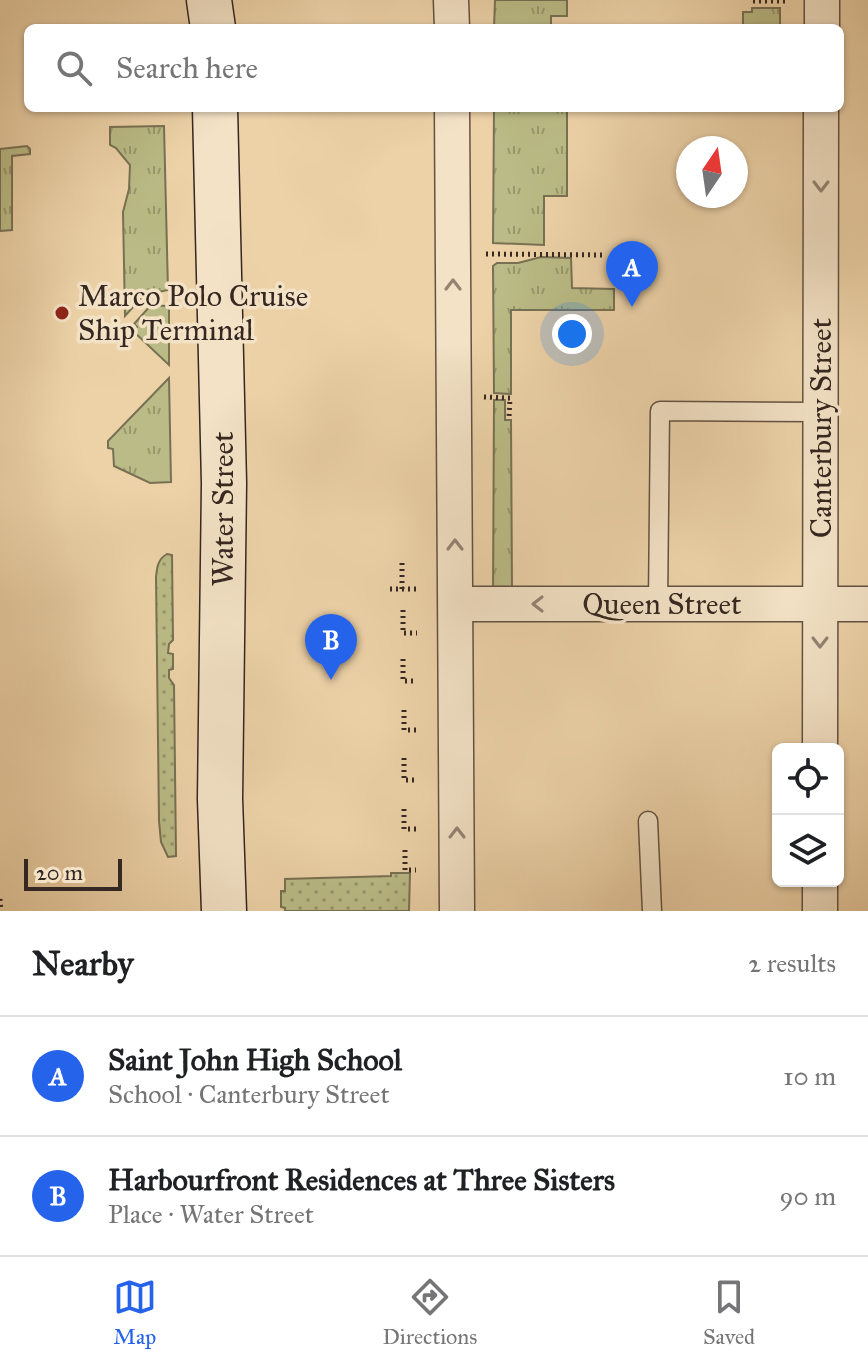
<!DOCTYPE html>
<meta charset="utf-8">
<style>
body{margin:0;font-family:"IM FELL Great Primer",serif;background:#f6f6f6;color:#202124}
.controls{position:absolute;right:24px;bottom:24px;display:grid;overflow:hidden;border-radius:12px;box-shadow:0 2px 6px #0004}
.controls button{width:72px;height:72px;display:grid;place-items:center;padding:0;border:0;border-bottom:2px solid #e0e0e0;background:#fff;color:#202124;font:40px sans-serif}
.compass{position:absolute;left:676px;top:136px;width:72px;height:72px;border-radius:50%;background:#fff;box-shadow:0 2px 6px #0004;rotate:13deg}
.scale{position:absolute;left:24px;bottom:20px;width:98px;box-sizing:border-box;padding-left:8px;border:4px solid #352721;border-top:0;font-size:22px;line-height:28px;white-space:nowrap;color:#352721;-webkit-text-stroke:6px #f3e2c6;paint-order:stroke}
.you{position:absolute;left:572px;top:334px;width:28px;height:28px;margin:-20px;border:6px solid #fff;border-radius:50%;background:#1a73e8;box-shadow:0 0 0 12px #1a73e833}
.badge{display:grid;place-items:center;width:52px;height:52px;border-radius:50%;background:#2563eb;color:#fff;font-size:26px;font-weight:700}
.pin{position:absolute;translate:-50% -66px;filter:drop-shadow(0 2px 4px #0008)}
.pin::after{content:'';position:absolute;top:42px;width:28px;height:24px;background:inherit;clip-path:polygon(0 0,100% 0,50% 100%)}
.list{margin:0;padding:0;list-style:none}
h2{display:flex;justify-content:space-between;align-items:center;height:104px;margin:0;padding:0 32px;font-size:34px}
h2 small{font-size:26px;font-weight:400;color:#757577}
.list li{display:grid;grid-template-columns:52px 1fr auto;gap:24px;align-items:center;box-sizing:border-box;height:120px;padding:0 32px;border-top:2px solid #e0e0e0}
.list b{display:block;font-size:30px;white-space:nowrap}
.list p{margin:0;font-size:26px;white-space:nowrap;color:#757577}
.list em{font-size:26px;font-style:normal;color:#757577}
.icon{flex:none;width:44px;height:44px;fill:none;stroke:currentColor;stroke-width:2;stroke-linecap:round;stroke-linejoin:round}
.map{position:relative;flex:none;width:868px;height:911px;overflow:hidden}
.search{position:absolute;background:#fff;box-shadow:0 2px 6px #0004;left:24px;right:24px;top:24px;height:88px;display:flex;align-items:center;gap:20px;box-sizing:border-box;padding:0 28px;border-radius:12px;color:#757577;font-size:30px}
.sheet{height:344px;background:#fff}
nav{display:flex;justify-content:space-around;align-items:center;box-sizing:border-box;height:112px;border-top:2px solid #e0e0e0;background:#fff;font-size:22px;color:#757577}
nav a{display:grid;justify-items:center;gap:4px}
nav .on{color:#2563eb}
.map>svg:first-child{display:block}
.grass{fill:url(#grass-tufts);stroke:#787154;stroke-width:2}
.park{fill:url(#park-dots);stroke:#787154;stroke-width:2}
.lines{fill:none;stroke-linecap:round;stroke-linejoin:round}
.service-casing{stroke:#635243;stroke-width:21}
.minor-casing{stroke:#635243;stroke-width:37}
.secondary-casing{stroke:#352721;stroke-width:47}
.path{stroke:#352721;stroke-width:5;stroke-dasharray:2 4;stroke-linecap:butt}
.service{stroke:#f3e2c6;stroke-width:18}
.minor{stroke:#f3e2c6;stroke-width:34}
.secondary{stroke:#f3e2c6;stroke-width:44}
.oneway{stroke:#948474}
.poi-dot{fill:#8f2418;stroke:#f3e2c6;stroke-width:3}
.labels{text-anchor:middle;dominant-baseline:central;stroke-width:7;stroke-linejoin:round;paint-order:stroke}
.poi-label{font-size:30px;fill:#352721;stroke:#f3e2c6;text-anchor:start}
.street-label{font-size:30px;fill:#352721;stroke:#f3e2c6}
</style>
<div class="map">
<svg width="868" height="911" viewBox="0 0 868 911">
<defs>
<pattern id="grass-tufts" width="24" height="20" patternUnits="userSpaceOnUse" patternTransform="scale(2)"><rect width="24" height="20" fill="#babb86"/><path d="M3 7l-1-3M5 7V3M7 7l1-3M15 17l-1-3M17 17v-4M19 17l1-3" fill="none" stroke="#98986d"/></pattern>
<pattern id="park-dots" width="8" height="8" patternUnits="userSpaceOnUse" patternTransform="scale(2)"><rect width="8" height="8" fill="#babb86"/><path d="M2 2h.1M6 6h.1" fill="none" stroke="#98986d" stroke-width="1.8" stroke-linecap="round"/></pattern>
</defs>
<rect width="100%" height="100%" fill="#edd2a8"/>
<filter id="stains"><feTurbulence type="fractalNoise" baseFrequency=".0025" numOctaves="4"/><feColorMatrix values="0 0 0 0 .2 0 0 0 0 .09 0 0 0 0 .02 0 0 0 .5 -.17"/></filter>
<radialGradient id="worn" r=".72"><stop offset=".6" stop-color="#630" stop-opacity="0"/><stop offset="1" stop-color="#630" stop-opacity=".3"/></radialGradient>
<path class="grass" d="M 495,0 L 567,0 L 567,16 L 551,16 L 551,28 L 494,28 Z
M 752,8 L 780,8 L 780,28 L 743,28 L 743,12 L 752,12 Z
M 494,108 L 567,108 L 567,196 L 544,196 L 544,245 L 493,243 Z
M 164,126 L 168,290 L 144,295 L 125,316 L 123,212 L 129,189 L 130,165 L 116,148 L 110,145 L 110,127 Z
M 27,146 L 30,149 L 30,154 L 12,156 L 12,230 L 0,231 L 0,149 Z
M 541,257 L 571,258 L 572,288 L 614,289 L 614,310 L 511,310 L 511,394 L 494,393 L 493,266 L 497,263 L 518,263 Z
M 151,305 L 166,306 L 169,309 L 169,365 L 133,331 L 137,327 L 134,324 Z
M 169,378 L 171,482 L 150,483 L 114,466 L 113,449 L 108,448 L 108,441 Z
M 494,400 L 505,400 L 505,420 L 511,420 L 512,591 L 493,598 Z"/>
<path class="park" d="M 167,554 L 172,555 L 173,640 L 169,644 L 168,653 L 173,654 L 173,669 L 169,670 L 169,678 L 174,685 L 176,856 L 168,857 L 161,842 L 159,821 L 156,577 C 157,567 158,559 167,554 Z
M 391,873 L 410,873 L 409,911 L 285,911 L 285,908 L 281,907 L 281,891 L 285,891 L 285,879 L 391,876 Z"/>
<g class="lines">
<g class="service-casing">
<path id="service" d="M 658,604 L 660,411 L 821,412
M 648,821 L 652,911"/>
</g>
<g class="minor-casing">
<path id="minor" d="M 451,0 L 452,28
M 822,28 L 822,0
M 452,108 L 457,911
M 455,604 L 868,604
M 820,749 L 821,108
M 820,911 L 820,881"/>
</g>
<g class="secondary-casing">
<path id="secondary" d="M 209,0 L 213,28
M 215,108 L 224,483 L 220,799 L 224,911"/>
</g>
<path class="path" d="M 753,1 L 789,1
M 486,254 L 606,255
M 484,397 L 510,398 L 509,417 L 511,417
M 390,589 L 417,589
M 402,589 L 402,563
M 403,610 L 403,633 L 417,633
M 403,659 L 403,681 L 417,681
M 404,710 L 404,730 L 417,730
M 404,758 L 404,780 L 416,780
M 404,809 L 404,829 L 416,829
M 405,850 L 405,870 L 416,870
M 0,899 L 1,911"/>
<use href="#service" class="service"/>
<use href="#minor" class="minor"/>
<use href="#secondary" class="secondary"/>
</g>
<defs><path id="oneway-chevron" d="M-2-3.5L2.5 0L-2 3.5" fill="none" stroke-width="1.6" stroke-linecap="round" stroke-linejoin="round" transform="scale(2)"/></defs>
<g class="oneway">
<use href="#oneway-chevron" transform="translate(821 186) rotate(90)"/>
<use href="#oneway-chevron" transform="translate(453 285) rotate(-90)"/>
<use href="#oneway-chevron" transform="translate(455 545) rotate(-90)"/>
<use href="#oneway-chevron" transform="translate(538 604) rotate(180)"/>
<use href="#oneway-chevron" transform="translate(820 642) rotate(90)"/>
<use href="#oneway-chevron" transform="translate(457 833) rotate(-90)"/>
</g>
<circle class="poi-dot" cx="62" cy="313" r="8"/>
<g class="labels">
<g class="poi-label">
<text x="78" y="296">Marco Polo Cruise<tspan x="78" dy="34">Ship Terminal</tspan></text>
</g>
<g class="street-label">
<text transform="translate(821 428) rotate(-90)">Canterbury Street</text>
<text transform="translate(223 509) rotate(-90)">Water Street</text>
<text x="662" y="604">Queen Street</text>
</g>
</g>
<rect width="100%" height="100%" filter="url(#stains)"/>
<rect width="100%" height="100%" fill="url(#worn)"/>
</svg>
<div class="controls">
<button><svg class="icon" aria-label="locate" viewBox="0 0 24 24"><circle cx="12" cy="12" r="6"/><path d="M12 2v4M12 18v4M2 12h4M18 12h4"/></svg></button>
<button><svg class="icon" aria-label="layers" viewBox="0 0 24 24"><path d="M12 4l9 5-9 5-9-5zM3 14l9 5 9-5"/></svg></button>
</div>
<svg class="compass" viewBox="-18 -18 36 36"><path d="M0-13l5 13h-10z" fill="#e53935"/><path d="M0 13l5-13h-10z" fill="#757577"/></svg>
<div class="scale">20 m</div>
<div class="you"></div>
<div class="pin badge" style="left:632px;top:307px">A</div>
<div class="pin badge" style="left:331px;top:680px">B</div>
<div class="search"><svg class="icon" aria-label="search" viewBox="0 0 24 24"><circle cx="10" cy="10" r="6"/><path d="M15 15l6 6"/></svg>Search here</div>
</div>
<section class="sheet">
<h2>Nearby<small>2 results</small></h2>
<ul class="list">
<li><span class="badge">A</span><div><b>Saint John High School</b><p>School · Canterbury Street</p></div><em>10 m</em></li>
<li><span class="badge">B</span><div><b>Harbourfront Residences at Three Sisters</b><p>Place · Water Street</p></div><em>90 m</em></li>
</ul>
</section>
<nav>
<a class="on"><svg class="icon" aria-label="map" viewBox="0 0 24 24"><path d="M3 6l6-2 6 2 6-2v14l-6 2-6-2-6 2zM9 4v14M15 6v14"/></svg>Map</a>
<a><svg class="icon" aria-label="directions" viewBox="0 0 24 24"><path d="M12 3l9 9-9 9-9-9zM9 14v-3h6M13 9l2 2-2 2"/></svg>Directions</a>
<a><svg class="icon" aria-label="saved" viewBox="0 0 24 24"><path d="M7 4h10v16l-5-4-5 4z"/></svg>Saved</a>
</nav>
